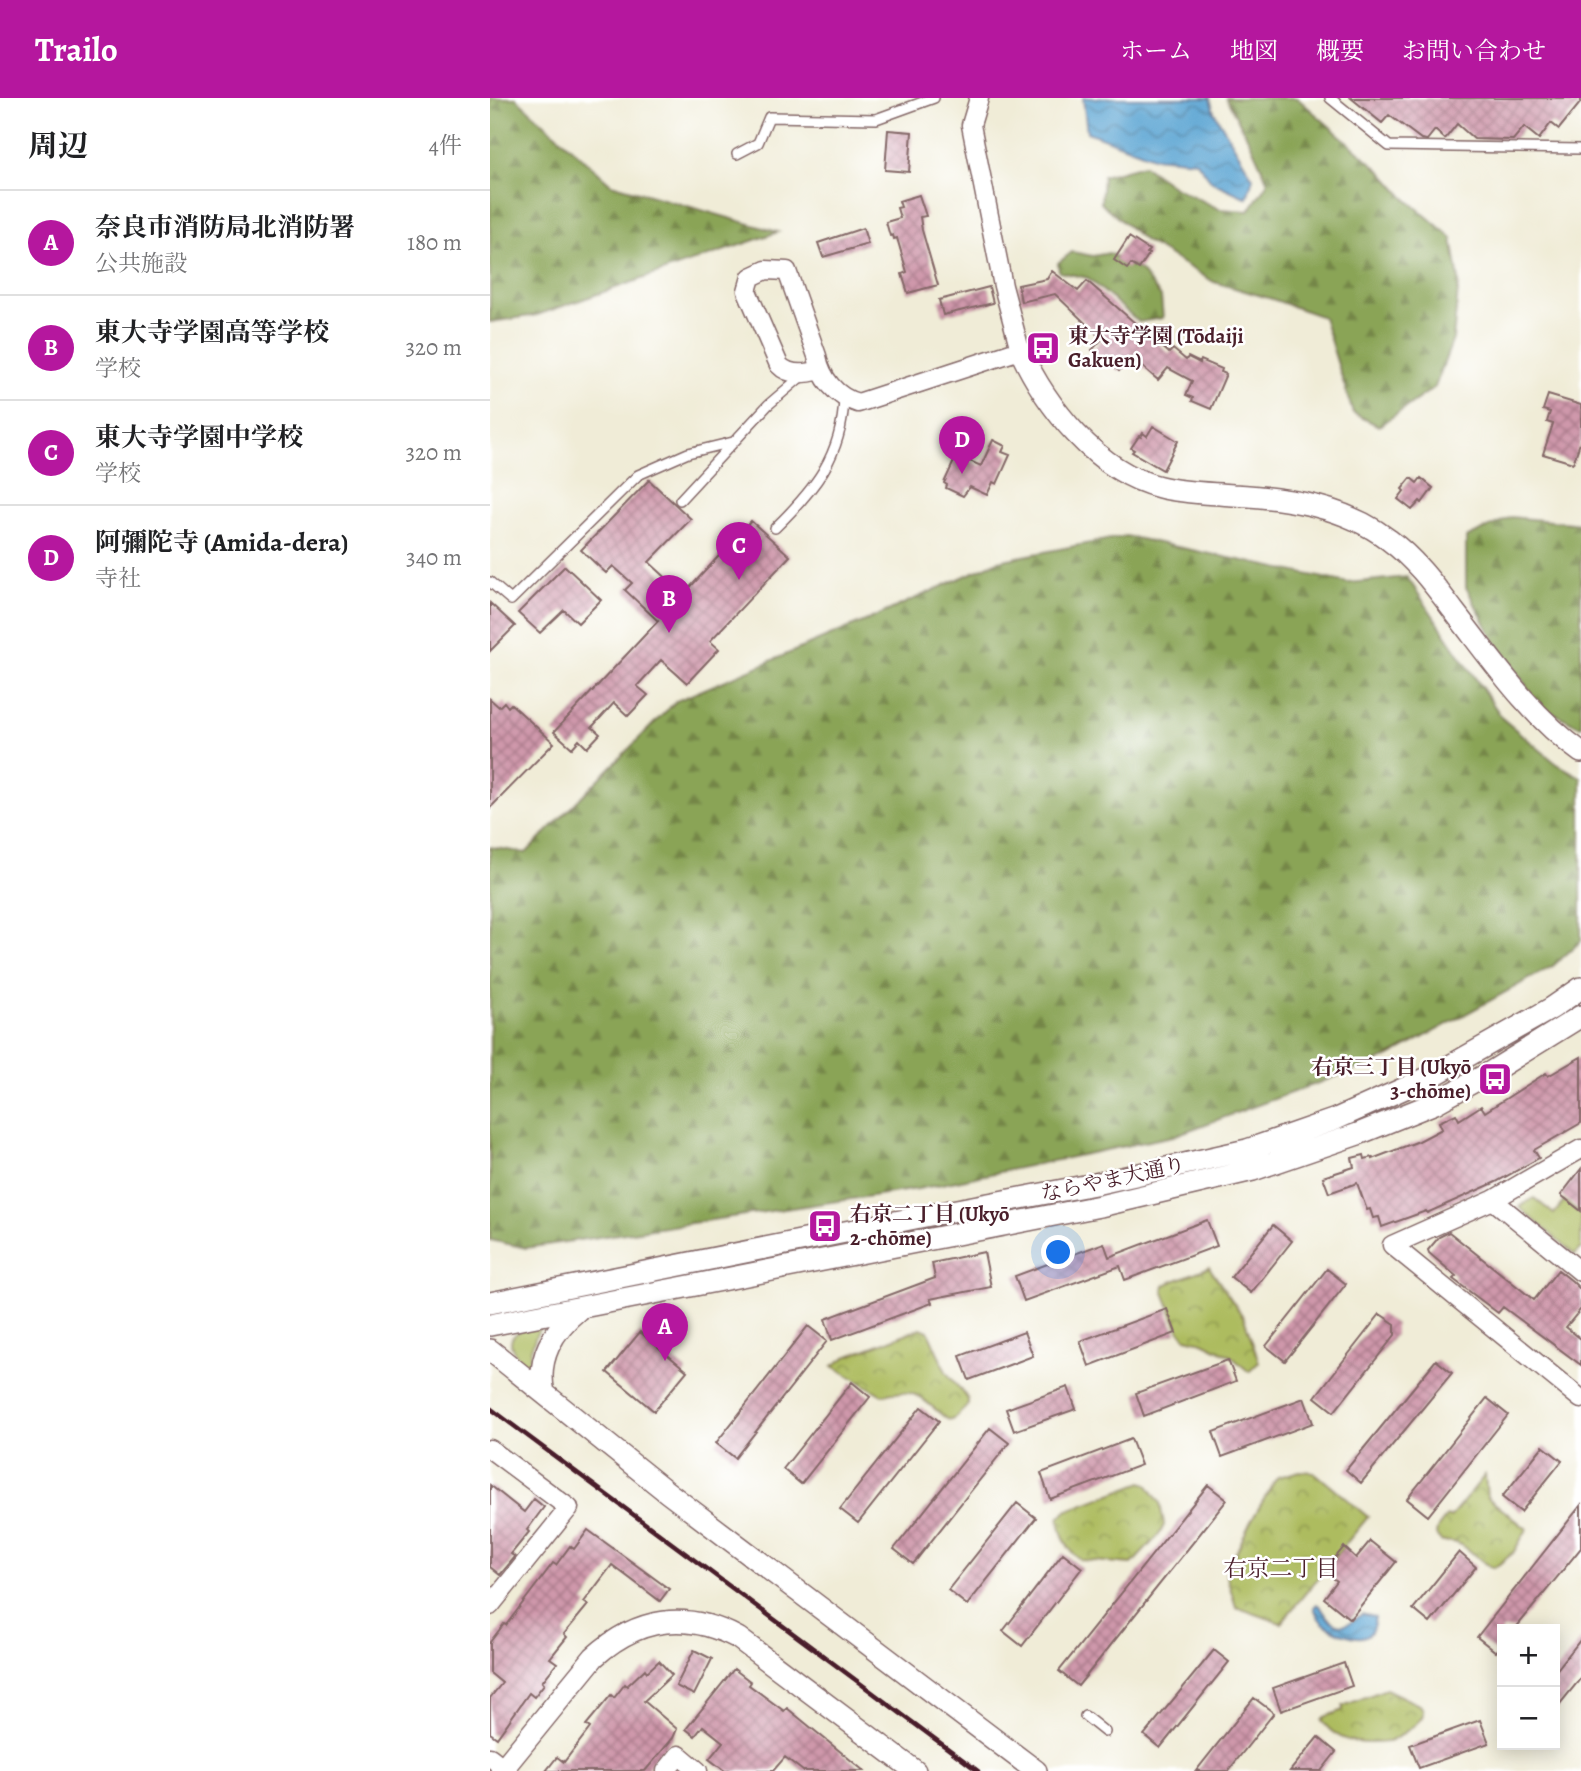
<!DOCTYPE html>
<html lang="ja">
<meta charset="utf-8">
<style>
body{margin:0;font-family:Alegreya,"Noto Serif JP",serif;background:#f6f6f6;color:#202124}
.controls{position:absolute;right:21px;bottom:21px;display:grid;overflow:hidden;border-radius:0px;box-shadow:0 4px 18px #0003}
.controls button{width:63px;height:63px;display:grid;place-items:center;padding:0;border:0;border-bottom:2px solid #e0e0e0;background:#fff;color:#202124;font:35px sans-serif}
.you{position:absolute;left:569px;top:1155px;width:24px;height:24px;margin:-18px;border:5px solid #fff;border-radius:50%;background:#1a73e8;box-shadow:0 0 0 10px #1a73e833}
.badge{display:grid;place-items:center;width:46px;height:46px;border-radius:50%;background:#b5179e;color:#fff;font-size:23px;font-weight:700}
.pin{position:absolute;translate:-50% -58px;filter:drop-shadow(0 2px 4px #0008)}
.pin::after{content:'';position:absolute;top:37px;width:24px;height:21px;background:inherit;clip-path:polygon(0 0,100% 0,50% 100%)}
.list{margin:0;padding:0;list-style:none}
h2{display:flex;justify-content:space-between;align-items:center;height:91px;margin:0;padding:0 28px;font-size:30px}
h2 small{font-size:23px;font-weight:400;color:#757577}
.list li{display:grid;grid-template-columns:46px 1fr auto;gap:21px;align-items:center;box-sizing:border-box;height:105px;padding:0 28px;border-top:2px solid #e0e0e0}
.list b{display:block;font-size:26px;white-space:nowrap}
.list p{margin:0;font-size:23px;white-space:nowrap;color:#757577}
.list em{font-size:23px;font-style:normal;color:#757577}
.map{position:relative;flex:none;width:1091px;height:1673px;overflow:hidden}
header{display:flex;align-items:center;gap:42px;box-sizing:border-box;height:98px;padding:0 35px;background:#b5179e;color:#fff}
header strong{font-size:33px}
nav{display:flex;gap:38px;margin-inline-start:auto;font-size:24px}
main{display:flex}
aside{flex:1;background:#fff}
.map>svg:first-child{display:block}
.grass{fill:#adbc5f;stroke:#7c6e45;stroke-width:2}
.forest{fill:url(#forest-firs);stroke:#6a6240;stroke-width:2}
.park{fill:url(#park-crowns);stroke:#7c6e45;stroke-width:2}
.water{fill:url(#water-waves);stroke:#53627f;stroke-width:2}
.building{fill:url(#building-cross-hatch)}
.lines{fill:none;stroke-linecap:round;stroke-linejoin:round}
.service-casing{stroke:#846767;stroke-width:12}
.minor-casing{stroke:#846767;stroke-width:21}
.tertiary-casing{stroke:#846767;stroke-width:24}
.service{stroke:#fff;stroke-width:9}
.minor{stroke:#fff;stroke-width:18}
.tertiary{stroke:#fff;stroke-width:21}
.rail{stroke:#4a1f2b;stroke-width:4.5}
.labels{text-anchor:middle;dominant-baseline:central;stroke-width:5;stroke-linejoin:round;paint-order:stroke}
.poi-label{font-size:21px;font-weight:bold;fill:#4a1f2b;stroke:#fff;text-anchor:start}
.street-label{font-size:21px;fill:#4a1f2b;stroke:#fff}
.neighbourhood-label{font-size:23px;fill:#4a1f2b;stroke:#fff}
</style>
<header>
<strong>Trailo</strong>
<nav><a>ホーム</a><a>地図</a><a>概要</a><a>お問い合わせ</a></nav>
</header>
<main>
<aside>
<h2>周辺<small>4件</small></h2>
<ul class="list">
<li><span class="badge">A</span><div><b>奈良市消防局北消防署</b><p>公共施設</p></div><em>180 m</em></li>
<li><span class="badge">B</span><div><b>東大寺学園高等学校</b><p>学校</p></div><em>320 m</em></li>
<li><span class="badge">C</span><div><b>東大寺学園中学校</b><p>学校</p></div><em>320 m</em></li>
<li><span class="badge">D</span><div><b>阿彌陀寺 (Amida-dera)</b><p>寺社</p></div><em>340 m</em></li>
</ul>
</aside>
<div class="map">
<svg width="1091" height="1673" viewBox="0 0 1091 1673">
<defs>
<pattern id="forest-firs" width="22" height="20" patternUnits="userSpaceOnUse" patternTransform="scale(1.75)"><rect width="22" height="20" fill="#8aa456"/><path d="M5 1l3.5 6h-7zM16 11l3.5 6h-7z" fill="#738547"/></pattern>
<pattern id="park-crowns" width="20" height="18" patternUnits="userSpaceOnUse" patternTransform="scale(1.75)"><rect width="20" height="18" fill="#adbc5f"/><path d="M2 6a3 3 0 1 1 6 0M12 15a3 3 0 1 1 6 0" fill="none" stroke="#8f984f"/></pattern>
<pattern id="water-waves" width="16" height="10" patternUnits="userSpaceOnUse" patternTransform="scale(1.75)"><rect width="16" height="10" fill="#5ca5d3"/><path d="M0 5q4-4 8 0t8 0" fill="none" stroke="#4e86ab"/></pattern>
<pattern id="building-cross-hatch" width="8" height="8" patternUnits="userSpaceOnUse" patternTransform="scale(1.75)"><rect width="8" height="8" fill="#cf98ab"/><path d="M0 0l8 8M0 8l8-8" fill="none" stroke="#aa7b8b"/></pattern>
</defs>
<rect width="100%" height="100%" fill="#fff"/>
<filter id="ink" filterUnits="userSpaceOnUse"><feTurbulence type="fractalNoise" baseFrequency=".0143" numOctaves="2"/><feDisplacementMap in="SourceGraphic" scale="14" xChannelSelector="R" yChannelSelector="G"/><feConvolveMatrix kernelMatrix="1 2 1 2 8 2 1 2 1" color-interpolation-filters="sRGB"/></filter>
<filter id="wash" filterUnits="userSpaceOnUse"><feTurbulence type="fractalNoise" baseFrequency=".00686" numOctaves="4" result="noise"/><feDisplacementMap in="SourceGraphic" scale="28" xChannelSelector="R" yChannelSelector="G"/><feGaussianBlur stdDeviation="1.57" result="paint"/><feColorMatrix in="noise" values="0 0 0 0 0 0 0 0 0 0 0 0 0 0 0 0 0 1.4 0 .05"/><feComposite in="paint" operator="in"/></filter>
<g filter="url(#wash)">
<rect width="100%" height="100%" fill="#f0ecd7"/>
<path class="grass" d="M 1044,1100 L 1064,1116 L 1074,1103 L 1091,1116 L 1091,1150 L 1085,1157 L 1029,1109 Z
M 51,1225 L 41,1251 L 39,1270 C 11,1246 16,1234 51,1225 Z"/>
<path class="forest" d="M 0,0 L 26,0 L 121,86 L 288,134 L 47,217 L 0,224 Z
M 736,0 L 807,0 L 892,74 L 914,99 L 962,140 L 969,182 L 963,241 L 945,289 L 889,328 L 863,315 L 833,219 L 782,201 L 724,184 L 655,143 L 611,105 L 613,78 L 653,67 L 684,89 L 729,111 L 759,113 L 778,84 L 760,44 Z
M 582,154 L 603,158 L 619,155 L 651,173 L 671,199 L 673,220 L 649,224 L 598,180 L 569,174 L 568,165 Z
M 1021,419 L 1091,426 L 1091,629 L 1051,609 L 1003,540 L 976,489 L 976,440 Z
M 636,438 L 858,485 L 917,479 L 1013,621 L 1067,666 L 1091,679 L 1091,843 L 1063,868 L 894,961 L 683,1038 L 428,1091 L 36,1150 L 0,1142 L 0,749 L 36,755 L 186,603 L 380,521 L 508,463 Z"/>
<path class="park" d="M 719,1169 L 754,1220 L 769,1264 L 759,1274 L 741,1258 L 713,1244 L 696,1240 L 689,1232 L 673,1192 L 674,1187 Z
M 431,1230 L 438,1233 L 456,1274 L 478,1301 L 478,1307 L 463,1322 L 457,1321 C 430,1300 428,1289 392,1297 L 343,1268 L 356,1259 Z
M 810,1373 L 824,1374 L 878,1419 L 791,1525 L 746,1509 L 736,1476 L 760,1425 L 784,1384 L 788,1379 Z
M 995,1377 L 997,1399 L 1037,1431 L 1023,1455 L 1004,1470 C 984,1462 976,1440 952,1444 L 946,1437 L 947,1431 L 957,1418 L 960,1420 Z
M 652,1384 L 657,1386 L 670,1405 L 674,1427 L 669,1437 L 642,1466 L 591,1462 C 578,1454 570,1435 569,1420 L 578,1412 Z
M 896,1591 L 931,1608 C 933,1613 934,1614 932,1619 C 930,1624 903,1644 897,1644 C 873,1647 846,1645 832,1622 L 834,1619 L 853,1612 L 853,1608 Z"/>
<path class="water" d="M 593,0 L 720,0 L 724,14 L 763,80 L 757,100 L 722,84 L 706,63 L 663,59 L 597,34 Z
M 827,1506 C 834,1511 834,1516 839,1521 C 852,1533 861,1524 872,1516 L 885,1519 C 884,1524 884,1531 880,1535 C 870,1546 841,1532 832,1524 C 827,1519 826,1515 824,1509 Z"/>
<g id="blocks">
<path class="building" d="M 861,0 L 1091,0 L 1091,4 L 1069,31 L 1061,25 L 1049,41 L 1034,29 L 1023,42 L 984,41 L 967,26 L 955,41 L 945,32 L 937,42 L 931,41 L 899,17 L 892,25 Z
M 398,32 L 422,34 L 419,74 L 395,72 Z
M 429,97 L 436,118 L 430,119 L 432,132 L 448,187 L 418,195 L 412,176 L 417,174 L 407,140 L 404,141 L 403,137 L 400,138 L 396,124 L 410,120 L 407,110 L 411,109 L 409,103 Z
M 373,130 L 378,146 L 333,159 L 328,145 Z
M 639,139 L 659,152 L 657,155 L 659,156 L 649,171 L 641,166 L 637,171 L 624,162 Z
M 562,173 L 588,193 L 597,183 L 679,255 L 683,251 L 696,262 L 698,259 L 710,265 L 711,262 L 732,271 L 731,274 L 736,276 L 721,311 L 702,303 L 703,300 L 696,297 L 702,283 L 678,270 L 668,282 L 641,259 L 629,273 L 614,259 L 612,261 L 602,252 L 612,241 L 565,196 L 531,204 L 528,187 L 557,181 Z
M 499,189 L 503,205 L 453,217 L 449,202 Z
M 1058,297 L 1091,307 L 1091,342 L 1083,365 L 1053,356 L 1063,326 L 1057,324 L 1060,314 L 1053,312 Z
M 663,328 L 688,343 L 673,372 L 642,354 L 644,352 L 641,350 L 649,338 L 651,339 L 653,335 L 657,338 Z
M 503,342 L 515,348 L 512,354 L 520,357 L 507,386 L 503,384 L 497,397 L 480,389 L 473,398 L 456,390 L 457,387 L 454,385 L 465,361 L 471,364 L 473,360 L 491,368 Z
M 921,380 L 927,385 L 931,380 L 943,390 L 932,405 L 930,403 L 922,412 L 908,401 L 914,393 L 912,391 Z
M 159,382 L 201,421 L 159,464 L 194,496 L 261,423 L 300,458 L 220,543 L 229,551 L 197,585 L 171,562 L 147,588 L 158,597 L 138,618 L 124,605 L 102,629 L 110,636 L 97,650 L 89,642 L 82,650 L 64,634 L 168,523 L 135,492 L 142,485 L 123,468 L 116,475 L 91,452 Z
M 75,468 L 111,502 L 88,525 L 74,512 L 50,535 L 28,515 Z
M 0,505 L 25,528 L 0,553 Z
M 0,601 L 9,609 L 14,604 L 18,609 L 21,606 L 64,645 L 0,710 Z
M 1091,959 L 1091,1025 L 1044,1052 L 1049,1060 L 1006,1084 L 937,1115 L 936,1113 L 892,1129 L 889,1119 L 883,1120 L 880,1111 L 877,1112 L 867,1085 L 839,1095 L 833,1079 L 864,1069 L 862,1060 L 874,1057 L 875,1061 L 882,1059 L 882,1061 L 929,1043 L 952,1031 L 949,1024 L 966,1016 L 969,1022 L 991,1008 L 995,1014 L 1056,975 L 1058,978 Z
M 1091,1071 L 1091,1113 L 1071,1097 Z
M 717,1122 L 727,1148 L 635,1182 L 630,1168 L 534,1203 L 525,1178 L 614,1145 L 619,1159 Z
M 783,1127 L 802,1143 L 761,1195 L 741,1179 Z
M 959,1134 L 1044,1202 L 1068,1172 L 1082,1183 L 1091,1192 L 1091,1211 L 1076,1229 L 1091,1241 L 1091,1267 L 1013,1209 L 1008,1215 L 963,1181 L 966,1178 L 939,1155 L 938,1152 L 949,1139 Z
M 494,1154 L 501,1189 L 440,1201 L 442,1205 L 342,1242 L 335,1221 L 445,1180 L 442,1165 Z
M 837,1171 L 856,1186 L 795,1263 L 776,1248 Z
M 677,1211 L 686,1235 L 599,1268 L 590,1243 Z
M 890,1216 L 905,1226 L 905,1237 L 844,1314 L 825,1299 Z
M 318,1228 L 337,1243 L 245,1360 L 226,1345 Z
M 150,1234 L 197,1273 L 164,1313 L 117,1274 Z
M 534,1234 L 543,1258 L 479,1282 L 470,1258 Z
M 738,1262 L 746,1283 L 654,1318 L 646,1295 Z
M 946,1262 L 962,1275 L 871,1385 L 856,1372 Z
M 362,1284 L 380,1299 L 311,1386 L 293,1371 Z
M 578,1289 L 586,1311 L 524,1333 L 516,1311 Z
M 814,1300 L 823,1325 L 732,1359 L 723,1334 Z
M 997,1300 L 1018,1317 L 938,1418 L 917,1401 Z
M 431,1309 L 449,1323 L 368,1425 L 350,1411 Z
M 500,1330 L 519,1345 L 423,1466 L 404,1451 Z
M 641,1341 L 651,1367 L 560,1401 L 551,1375 Z
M 1053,1348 L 1072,1363 L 1031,1414 L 1012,1399 Z
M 0,1387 L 34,1414 L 44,1401 L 54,1409 L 37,1432 L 39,1434 L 21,1456 L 25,1459 L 10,1477 L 0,1469 Z
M 718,1387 L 737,1402 L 588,1588 L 569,1573 Z
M 527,1405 L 546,1420 L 477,1507 L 458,1492 Z
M 1091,1407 L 1091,1450 L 1025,1531 L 1012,1531 L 1012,1547 L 1006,1554 L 987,1539 Z
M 98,1432 L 179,1491 L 170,1503 L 122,1467 L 94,1504 L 98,1507 L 74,1536 L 77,1539 L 60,1560 L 67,1565 L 52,1584 L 54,1586 L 44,1599 L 39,1595 L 7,1640 L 0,1635 L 0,1600 L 12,1585 L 0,1575 L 0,1544 L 14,1526 L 16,1527 L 63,1465 L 66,1467 L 80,1448 L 84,1451 Z
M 880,1443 L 906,1464 L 860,1521 L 834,1500 L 847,1483 L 834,1473 L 854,1449 L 866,1460 Z
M 969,1454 L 986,1469 L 940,1525 L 923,1511 Z
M 573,1455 L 592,1470 L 532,1548 L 513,1533 Z
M 1091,1541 L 1091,1580 L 1065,1612 L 1065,1574 Z
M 204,1552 L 222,1561 L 204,1597 L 186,1588 Z
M 724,1552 L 739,1564 L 670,1650 L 654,1637 Z
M 169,1563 L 182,1577 L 154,1603 L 187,1631 L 183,1640 L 155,1673 L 56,1673 L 67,1659 L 74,1664 L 100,1630 L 96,1627 L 121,1597 L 124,1600 L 135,1586 L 137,1588 L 155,1571 L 157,1574 Z
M 854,1565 L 862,1588 L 791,1613 L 783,1590 Z
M 244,1571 L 261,1584 L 259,1587 L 294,1613 L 297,1610 L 374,1673 L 313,1673 L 295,1659 L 283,1673 L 235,1673 L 219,1661 L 233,1644 L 213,1628 L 205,1638 L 196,1631 Z
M 764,1600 L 784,1615 L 738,1673 L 706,1673 Z
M 990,1622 L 999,1645 L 929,1670 L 920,1647 Z
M 828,1639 L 846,1654 L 831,1673 L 800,1673 Z"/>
</g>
</g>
<g filter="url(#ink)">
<use href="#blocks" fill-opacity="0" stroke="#846767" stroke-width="2"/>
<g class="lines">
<g class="service-casing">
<path id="service" d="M 840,0 L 899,48 L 1091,51
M 247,56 L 268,45 L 279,19 L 386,21 L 444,0
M 190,402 L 278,307 L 313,277
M 285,430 C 324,392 352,358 354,301
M 0,484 L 21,502 L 148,377 L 198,355 L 243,344
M 595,1618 L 615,1634"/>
</g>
<g class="minor-casing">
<path id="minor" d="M 330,272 C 316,276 299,278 289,267 L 257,193 L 261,179 L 276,172 L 297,173 L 327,258 C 331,280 346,299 368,305 L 530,252 L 513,188 L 481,27 L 489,0
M 1091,1051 L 1003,1102 L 902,1147 L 1091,1301
M 1003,1102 L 1091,1174
M 0,1351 L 79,1410 L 0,1508
M 0,1659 L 18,1673
M 176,1673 L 189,1657 L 208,1673"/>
</g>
<g class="tertiary-casing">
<path id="tertiary" d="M 530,252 C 556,308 607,374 670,389 C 694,395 719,395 743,397 C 798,400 855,408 899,442 C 925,461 944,487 963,512 C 1002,562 1039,617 1091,654
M 0,1205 L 440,1117 L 605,1086 L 757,1052 L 846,1021 L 944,977 L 1062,910 L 1091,890
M 0,1227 L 610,1108 L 763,1072 L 868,1036 L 945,1005 L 1001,974 L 1091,918
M 0,1252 L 177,1394 L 546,1673
M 54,1295 C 46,1261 63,1232 89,1211
M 11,1673 L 104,1559 C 147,1520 195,1512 248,1540 L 425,1673"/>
</g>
<use href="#service" class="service"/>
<use href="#minor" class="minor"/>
<use href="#tertiary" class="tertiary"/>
<path class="rail" d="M 0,1310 L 488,1673"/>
</g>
</g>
<defs>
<g id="bus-square" transform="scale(1.75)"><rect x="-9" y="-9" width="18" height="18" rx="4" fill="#b5179e" stroke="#fff"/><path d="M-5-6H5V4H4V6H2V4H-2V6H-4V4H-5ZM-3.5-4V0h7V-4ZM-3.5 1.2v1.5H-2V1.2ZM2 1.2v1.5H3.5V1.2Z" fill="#fff"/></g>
</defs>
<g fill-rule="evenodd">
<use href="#bus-square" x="553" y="250"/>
<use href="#bus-square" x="1005" y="981"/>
<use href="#bus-square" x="335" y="1128"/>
</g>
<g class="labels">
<g class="poi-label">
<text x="578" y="238">東大寺学園 (Tōdaiji<tspan x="578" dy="24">Gakuen)</tspan></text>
<text x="981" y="969" text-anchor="end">右京三丁目 (Ukyō<tspan x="981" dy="24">3-chōme)</tspan></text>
<text x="360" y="1116">右京二丁目 (Ukyō<tspan x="360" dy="24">2-chōme)</tspan></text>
</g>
<g class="street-label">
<text transform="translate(623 1081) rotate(-12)">ならやま大通り</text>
</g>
<g class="neighbourhood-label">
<text x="791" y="1470">右京二丁目</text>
</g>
</g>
</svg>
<div class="controls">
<button>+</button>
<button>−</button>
</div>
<div class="you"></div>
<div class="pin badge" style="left:175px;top:1263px">A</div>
<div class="pin badge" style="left:179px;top:535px">B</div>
<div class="pin badge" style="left:249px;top:482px">C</div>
<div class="pin badge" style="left:472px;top:376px">D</div>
</div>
</main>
